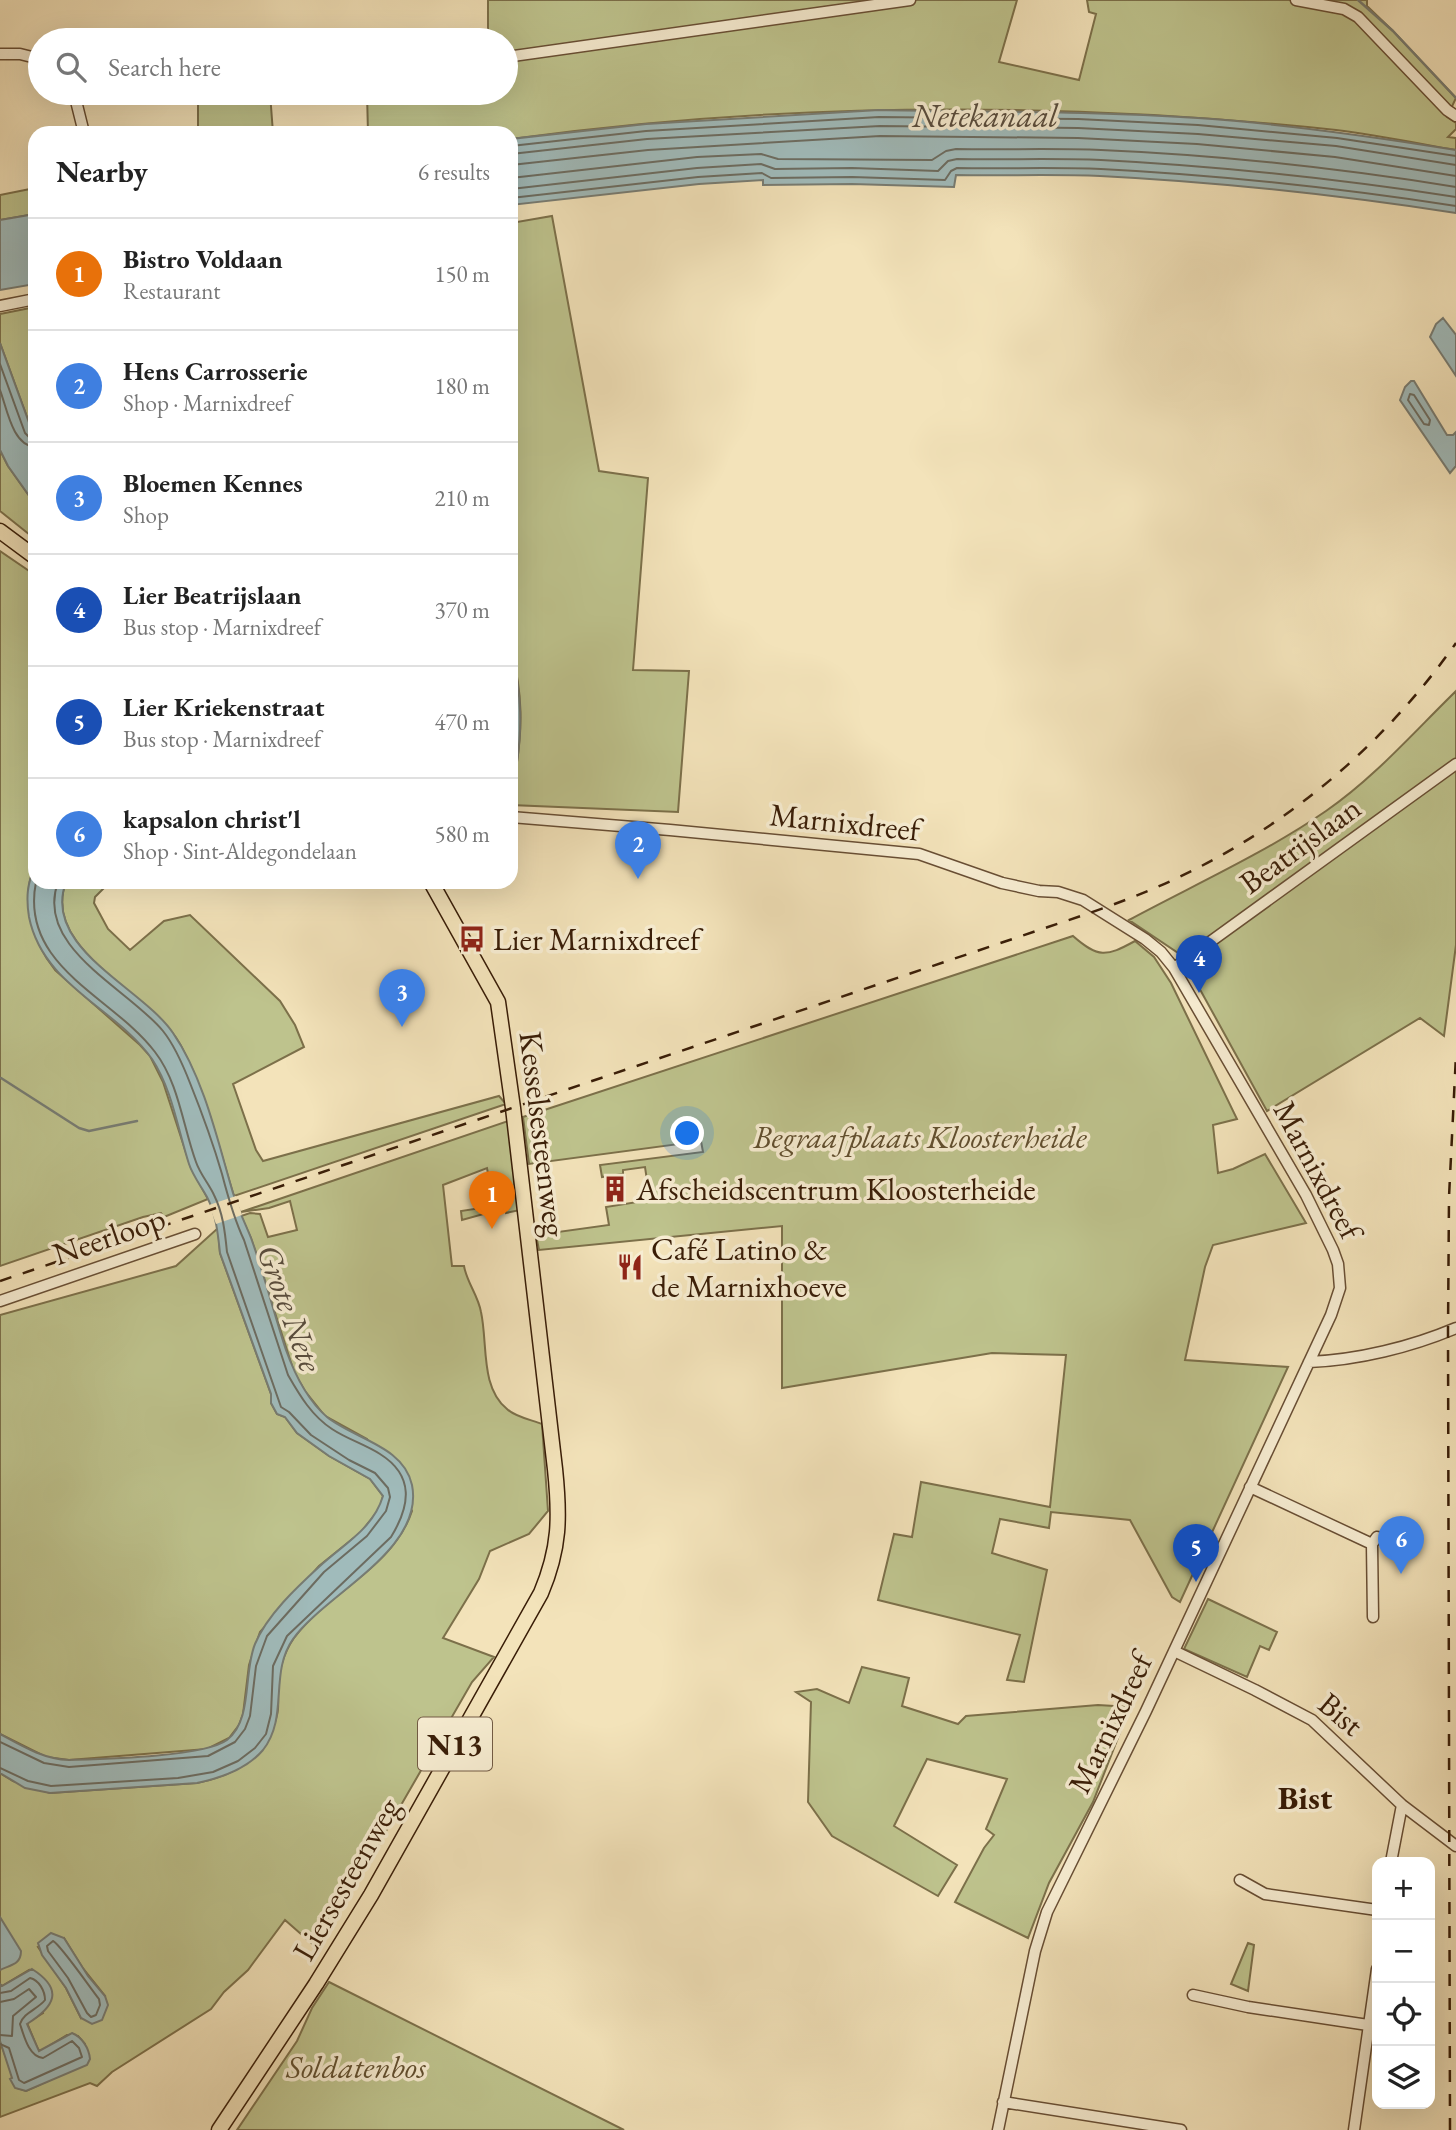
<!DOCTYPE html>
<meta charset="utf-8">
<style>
body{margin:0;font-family:"EB Garamond",serif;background:#f2f2f2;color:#222}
.controls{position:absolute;right:21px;bottom:21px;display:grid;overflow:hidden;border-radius:14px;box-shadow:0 7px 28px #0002}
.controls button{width:63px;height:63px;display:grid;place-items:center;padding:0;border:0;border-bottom:2px solid #e0e0e0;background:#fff;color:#222;font:35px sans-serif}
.you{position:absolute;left:688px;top:1134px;width:24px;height:24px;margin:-18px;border:5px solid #fff;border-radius:50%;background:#1a73e8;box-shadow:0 0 0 10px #1a73e833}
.badge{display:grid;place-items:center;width:46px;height:46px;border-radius:50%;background:#0f766e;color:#fff;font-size:23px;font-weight:700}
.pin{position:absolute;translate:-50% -58px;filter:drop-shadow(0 2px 4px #0008)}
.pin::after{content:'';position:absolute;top:37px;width:24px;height:21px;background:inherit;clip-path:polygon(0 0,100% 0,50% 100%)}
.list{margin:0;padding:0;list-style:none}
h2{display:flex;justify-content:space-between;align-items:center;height:91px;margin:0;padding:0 28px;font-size:30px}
h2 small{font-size:23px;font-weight:400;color:#767676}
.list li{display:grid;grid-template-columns:46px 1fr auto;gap:21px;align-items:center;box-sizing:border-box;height:112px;padding:0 28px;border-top:2px solid #e0e0e0}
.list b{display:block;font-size:26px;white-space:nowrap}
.list p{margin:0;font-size:23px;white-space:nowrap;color:#767676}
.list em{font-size:23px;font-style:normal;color:#767676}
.icon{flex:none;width:38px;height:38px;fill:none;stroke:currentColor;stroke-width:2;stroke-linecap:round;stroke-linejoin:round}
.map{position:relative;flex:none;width:1456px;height:2130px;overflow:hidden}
.search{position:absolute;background:#fff;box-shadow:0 7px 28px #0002;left:28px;top:28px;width:490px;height:77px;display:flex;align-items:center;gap:18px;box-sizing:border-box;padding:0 24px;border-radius:38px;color:#767676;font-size:26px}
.panel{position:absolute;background:#fff;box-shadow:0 7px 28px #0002;left:28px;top:126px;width:490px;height:763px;border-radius:21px}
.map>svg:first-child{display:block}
.green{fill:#bec38d;stroke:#7c704a;stroke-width:2;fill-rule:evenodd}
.water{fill:#a0bbbb;stroke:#777c73;stroke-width:2}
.pier{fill:#f3e3ba}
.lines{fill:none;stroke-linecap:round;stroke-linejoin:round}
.shore{stroke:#6c6c61;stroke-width:2}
.stream{stroke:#777c73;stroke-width:2.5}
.minor-casing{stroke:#684e34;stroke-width:13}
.major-casing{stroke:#391d07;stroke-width:17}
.minor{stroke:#f7edd2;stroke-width:10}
.major{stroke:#f3e3ba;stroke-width:14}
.rail{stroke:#391d07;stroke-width:2.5;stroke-dasharray:12 12;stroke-linecap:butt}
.labels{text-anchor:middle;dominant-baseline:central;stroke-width:7;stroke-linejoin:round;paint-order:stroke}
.shield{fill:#f7edd2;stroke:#725b44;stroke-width:2}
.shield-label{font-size:30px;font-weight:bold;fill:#391d07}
.street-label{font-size:32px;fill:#391d07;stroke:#f7edd2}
.poi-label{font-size:32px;fill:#391d07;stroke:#f7edd2;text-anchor:start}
.park-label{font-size:32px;font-style:italic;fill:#614f2f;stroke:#f7edd2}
.water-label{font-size:33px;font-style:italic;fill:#584c3d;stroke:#f7edd2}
.neighbourhood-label{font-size:33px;font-weight:bold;fill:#391d07;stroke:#f7edd2}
</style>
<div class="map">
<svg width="1456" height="2130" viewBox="0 0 1456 2130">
<rect width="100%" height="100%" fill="#f3e3ba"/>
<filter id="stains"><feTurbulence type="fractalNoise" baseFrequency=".00286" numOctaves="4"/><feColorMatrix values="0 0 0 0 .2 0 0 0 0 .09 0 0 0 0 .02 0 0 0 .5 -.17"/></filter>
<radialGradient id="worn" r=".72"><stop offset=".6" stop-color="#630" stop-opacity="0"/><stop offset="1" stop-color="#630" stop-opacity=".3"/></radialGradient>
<path class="green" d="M 488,0 L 1017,0 L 999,62 L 1079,80 L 1096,14 L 1089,12 L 1087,0 L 1367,0 L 1367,6 L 1393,31 L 1456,98 L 1447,117 L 1456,123 L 1456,129 L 1448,137 L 1456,138 L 1456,150 C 1416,143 1376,135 1336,130 C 1063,101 783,102 511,139 L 511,133 L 368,133 L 367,93 L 506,93 L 506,40 L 488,40 Z
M 179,93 L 270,93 L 273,133 L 198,133 L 198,96 Z
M 35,188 L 35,214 L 0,220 L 0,195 Z
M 552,216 L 599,471 L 648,478 L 633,670 L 689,671 L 678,812 L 511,805 L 511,782 L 515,774 C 523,729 523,694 511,649 L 511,223 Z
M 35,307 L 35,439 L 0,343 L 0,314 Z
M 0,450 L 8,466 L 35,504 L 35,539 L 0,511 Z
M 0,551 L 35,575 L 35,866 C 19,900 33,942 55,970 L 140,1045 L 150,1056 L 163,1082 L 191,1168 L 208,1199 L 164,1217 L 161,1213 L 143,1217 L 0,1266 Z
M 1456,691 L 1456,945 L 1444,1036 L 1420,1018 L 1267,1111 L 1181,955 L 1129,920 C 1194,885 1265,853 1326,811 C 1374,778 1414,732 1456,691 Z
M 66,882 L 110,882 L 95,897 L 94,903 L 108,929 L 130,950 L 164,921 L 190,915 L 280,1001 L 295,1025 L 304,1047 L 233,1084 L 256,1150 L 263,1161 L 499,1096 L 506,1104 L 234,1196 C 218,1145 206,1091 180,1044 C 152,993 40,950 66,882 Z
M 1073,936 C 1098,958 1106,957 1135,941 L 1154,957 L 1171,983 L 1237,1119 L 1213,1125 L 1218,1173 L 1233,1169 L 1265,1154 L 1306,1223 L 1213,1245 L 1205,1267 L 1185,1360 L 1288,1367 L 1180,1602 L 1172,1597 L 1130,1520 L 1051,1512 L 1049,1528 L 1000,1519 L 992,1553 L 1047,1570 L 1024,1682 L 1007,1680 L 1020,1635 L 878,1600 L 894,1534 L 912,1537 L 921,1482 L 1050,1507 L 1066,1355 L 992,1353 L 782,1388 L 782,1226 L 539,1250 L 536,1235 L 609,1225 L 606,1207 L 650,1200 L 645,1167 L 623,1170 L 623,1174 L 602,1177 L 600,1165 L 703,1152 L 701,1141 L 529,1164 L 523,1117 Z
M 508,1121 L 520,1210 L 506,1213 L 505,1208 L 462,1220 L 461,1211 L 494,1206 L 487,1168 L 443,1185 L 452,1266 L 464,1266 C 467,1283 478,1295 481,1312 C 488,1344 480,1387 507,1409 C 515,1417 532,1420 542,1424 L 548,1511 L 529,1534 L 490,1551 L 479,1579 L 443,1638 L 494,1657 L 472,1682 L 318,1949 L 285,1920 L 248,1970 L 224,1992 L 211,2009 L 112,2072 L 97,2086 L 90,2083 L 0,2117 L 0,2041 L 17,2088 L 26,2091 L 81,2066 L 85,2044 L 78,2036 L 67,2035 L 39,2052 L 27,2023 L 43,2013 L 29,1970 L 2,1986 L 0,1984 L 0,1773 L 13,1781 L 50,1793 L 197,1783 C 237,1775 267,1757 277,1715 C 279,1709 278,1700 278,1694 C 278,1674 282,1655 294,1638 C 328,1592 393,1568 412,1511 L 367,1439 L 325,1416 L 305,1391 L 294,1372 L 251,1238 L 241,1216 L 250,1213 L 260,1214 L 268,1237 L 297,1230 L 290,1201 L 269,1208 L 241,1212 ZM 64,1938 L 82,1967 L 105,1996 L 81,2018 L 66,1988 L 38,1947 Z
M 218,1228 L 220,1253 L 271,1394 L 271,1403 L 277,1414 L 285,1417 L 297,1433 L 329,1456 L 370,1479 L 383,1496 L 380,1508 L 361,1532 L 319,1566 L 260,1632 L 249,1665 L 243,1714 L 239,1725 L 229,1738 L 207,1749 L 69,1760 L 46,1757 L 0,1734 L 0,1315 L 176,1266 Z
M 1208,1599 L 1277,1632 L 1269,1650 L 1260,1646 L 1247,1677 L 1184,1649 Z
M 862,1667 L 909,1678 L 902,1706 L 958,1724 L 966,1716 L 1098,1705 L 1130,1707 L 1093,1802 L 1049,1883 L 1028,1938 L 955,1902 L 984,1848 L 994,1835 L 986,1829 L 1007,1779 L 927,1759 L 894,1826 L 957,1865 L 938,1896 L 832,1836 L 808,1802 L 811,1702 L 796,1692 L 817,1689 L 849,1703 Z
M 1248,1943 L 1254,1945 L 1248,1991 L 1231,1984 Z
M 329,1982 L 624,2130 L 237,2130 L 297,2041 L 312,2008 Z"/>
<path class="water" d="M 879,110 C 985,112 1092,111 1198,118 C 1285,124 1370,136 1456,150 L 1456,213 C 1338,195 1220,182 1100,176 C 1052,174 1004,176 956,175 L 954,187 L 852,184 L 763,185 L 763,180 L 699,184 L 511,205 L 511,139 L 646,124 Z
M 35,214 L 35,284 L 0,290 L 0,220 Z
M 1443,318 L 1456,335 L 1456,376 L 1430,337 L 1436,324 Z
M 0,343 L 35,439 L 35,504 L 8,466 L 0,450 Z
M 1411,381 L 1414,381 L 1447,435 L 1453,435 L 1456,432 L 1456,466 L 1450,473 L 1400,400 L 1405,387 Z
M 511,650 C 522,695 523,729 515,775 L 511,782 Z
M 35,866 L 35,882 L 66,882 C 41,948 143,988 173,1033 C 204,1078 218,1142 233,1193 C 238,1209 245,1223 251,1238 C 264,1273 274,1314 286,1350 C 295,1375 307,1400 327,1417 C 354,1439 404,1446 412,1485 C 425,1550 325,1594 293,1639 C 269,1673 289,1717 263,1750 C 247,1769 221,1778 197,1783 L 50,1793 L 25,1788 L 0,1773 L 0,1734 C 22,1746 43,1759 69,1760 C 101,1759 204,1757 227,1740 C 253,1720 243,1673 255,1644 C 267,1615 297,1587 320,1566 C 344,1544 373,1529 383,1496 L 370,1479 L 329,1456 L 297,1433 L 285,1417 L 277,1414 L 271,1403 L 271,1394 L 220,1253 C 218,1234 216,1214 207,1197 C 201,1186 193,1176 189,1164 C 178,1130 172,1089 152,1059 C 115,1007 43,986 29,917 C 26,898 27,884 35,866 Z
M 0,1917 L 21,1951 C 21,1965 10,1965 0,1970 Z
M 51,1933 L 64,1938 L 88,1976 L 105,1996 L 108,2005 L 102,2020 L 92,2024 L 81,2018 L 66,1988 L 42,1955 L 38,1943 Z
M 32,1969 C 65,1990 54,2007 27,2024 L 39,2051 L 72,2033 C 82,2037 89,2048 90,2059 L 87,2065 L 26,2091 L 15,2088 L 10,2079 L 12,2078 L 0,2041 L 0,1984 L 2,1986 Z"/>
<path class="pier" d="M 236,1196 L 242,1215 L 216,1224 L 209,1205 Z"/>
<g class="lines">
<path class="shore" d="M 511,146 L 646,131 L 879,117 L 1078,119 L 1198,125 L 1337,138 L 1456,156
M 511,154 L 647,139 L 880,126 L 1078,128 L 1198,134 L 1336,146 L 1456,165
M 511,165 L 648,150 L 880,136 L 1078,138 L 1197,144 L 1335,157 L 1456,176
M 511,178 L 697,157 L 761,154 L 778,159 L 932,160 L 946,151 L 956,149 C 1004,150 1053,148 1101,150 C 1220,155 1338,168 1456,187
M 511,189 L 697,168 L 761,164 L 775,169 L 852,168 L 938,171 L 948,161 L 957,159 C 1005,160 1053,158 1101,160 C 1220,166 1338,179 1456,197
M 511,198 L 698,177 L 762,173 L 771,178 L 852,177 L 945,180 L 951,171 L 957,168 C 1005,169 1053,167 1101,169 C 1220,175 1338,188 1456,206
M 0,364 L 25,433 L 29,437 L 35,438
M 0,390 C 7,408 12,445 35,447
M 1410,394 L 1414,395 L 1430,420 L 1429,425 L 1424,424 L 1408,400 Z
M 511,679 C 516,705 516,731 511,757
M 0,1742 L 44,1763 L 69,1767 L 208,1756 L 235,1742 L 245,1729 L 250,1716 L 256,1666 L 267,1636 L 324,1572 L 367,1536 L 386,1511 L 390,1497 L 388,1488 L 375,1473 L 349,1460 L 311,1435 L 289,1412 L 281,1407 L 227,1252 C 225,1232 223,1213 214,1195 C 209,1184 200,1174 196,1162 C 183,1127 179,1083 155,1052 C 114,997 19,967 36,882
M 0,1768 L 28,1781 L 51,1786 L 178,1778 L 213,1772 L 238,1761 L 255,1748 L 266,1734 L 271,1714 L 273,1666 L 287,1636 L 391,1537 C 410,1506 415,1476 380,1454 C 364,1444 347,1439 332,1429 C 312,1416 300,1396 288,1375 L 244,1240 C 234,1219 228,1197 222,1174 C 213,1143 202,1113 190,1083 C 183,1065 175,1046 163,1031 C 129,989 34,948 58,882
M 53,1941 C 60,1944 91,1989 99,1999 L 100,2005 L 96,2015 L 91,2017 L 87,2013 L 68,1978 L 48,1951 L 47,1946 Z
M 0,1993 L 11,1991 L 30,1978 C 39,1980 45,1991 45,2000 C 38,2009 23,2013 20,2024 C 24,2036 29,2057 43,2058 L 72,2041 L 79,2048 L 82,2057 L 24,2083 L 19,2080 L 9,2048 L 0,2044
M 0,2002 L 14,1999 L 29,1989 L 36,1997 L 13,2016 L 12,2036 L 0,2035"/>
<path class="stream" d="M 1358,0 L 1393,31 L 1456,98
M 1,1078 L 79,1128 L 89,1131 L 137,1121"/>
<g class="minor-casing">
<path id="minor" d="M 1296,0 L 1344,9 L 1358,17 L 1447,110 L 1456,116
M 0,54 L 20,54 L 40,59
M 506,57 L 910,0
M 74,93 L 84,133
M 0,306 L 35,299
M 511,817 L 670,830 L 919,854 L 1002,883 L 1039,891 L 1058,892 L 1083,900 L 1145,939 L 1161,952 L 1174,968 L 1306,1195 L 1333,1250 L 1338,1264 L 1340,1288 L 1331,1315 L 1146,1711 L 1047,1912 L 1035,1951 L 998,2130
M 1174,968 L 1456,764
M 0,1301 L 195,1234
M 1309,1362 C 1358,1360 1411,1347 1456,1328
M 1250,1487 L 1372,1544 L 1377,1537
M 1372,1544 L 1373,1617
M 1174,1651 L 1255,1690 L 1312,1720 L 1402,1805 L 1456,1846
M 1391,1862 L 1402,1805
M 1240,1880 L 1265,1894 L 1377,1910
M 1193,1995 L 1248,2007 L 1368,2025
M 1003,2102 L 1181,2130
M 1354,2130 L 1377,1969"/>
</g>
<g class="major-casing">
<path id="major" d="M 0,531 L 35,557
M 219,2130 L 316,1984 L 371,1895 L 541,1593 C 560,1548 560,1517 555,1469 L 513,1108 L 498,1002 L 431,882"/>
</g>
<use href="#minor" class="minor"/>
<use href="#major" class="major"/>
<path class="rail" d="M 0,1281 L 1048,927 C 1090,913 1132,899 1173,880 C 1287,827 1383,746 1456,643
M 1450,2130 L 1448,1331 L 1449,1197 L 1456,1055"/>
</g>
<defs>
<g id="bus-bare" transform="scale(2.1)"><path d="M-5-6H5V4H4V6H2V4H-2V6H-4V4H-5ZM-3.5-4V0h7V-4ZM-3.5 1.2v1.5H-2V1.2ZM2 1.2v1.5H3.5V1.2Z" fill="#8f2418" stroke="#f7edd2" stroke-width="2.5" paint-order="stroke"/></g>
<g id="building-bare" transform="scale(2.1)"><path d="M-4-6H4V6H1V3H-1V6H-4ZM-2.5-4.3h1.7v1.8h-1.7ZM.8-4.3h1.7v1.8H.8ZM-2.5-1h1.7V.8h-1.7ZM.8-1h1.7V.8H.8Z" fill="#8f2418" stroke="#f7edd2" stroke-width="2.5" paint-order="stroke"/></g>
<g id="restaurant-bare" transform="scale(2.1)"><path d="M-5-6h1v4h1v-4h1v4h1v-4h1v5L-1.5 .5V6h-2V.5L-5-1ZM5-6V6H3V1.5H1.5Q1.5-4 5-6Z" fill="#8f2418" stroke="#f7edd2" stroke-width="2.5" paint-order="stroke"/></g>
</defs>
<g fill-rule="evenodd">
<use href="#bus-bare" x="472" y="939"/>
<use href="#building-bare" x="615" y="1189"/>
<use href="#restaurant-bare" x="630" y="1267"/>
</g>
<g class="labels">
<rect class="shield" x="418" y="1717.5" width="74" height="53" rx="5"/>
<g class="shield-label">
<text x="455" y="1744">N13</text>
</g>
<g class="street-label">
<text transform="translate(845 822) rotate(6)">Marnixdreef</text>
<text transform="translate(1300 845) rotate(-36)">Beatrijslaan</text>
<text transform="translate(543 1134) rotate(83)">Kesselsesteenweg</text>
<text transform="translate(1318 1170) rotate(62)">Marnixdreef</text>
<text transform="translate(109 1236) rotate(-19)">Neerloop</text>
<text transform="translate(1341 1714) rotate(40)">Bist</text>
<text transform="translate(1110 1723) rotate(-64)">Marnixdreef</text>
<text transform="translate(346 1879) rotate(-60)">Liersesteenweg</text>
</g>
<g class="poi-label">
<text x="493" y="939">Lier Marnixdreef</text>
<text x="636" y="1189">Afscheidscentrum Kloosterheide</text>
<text x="651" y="1249">Café Latino &amp;<tspan x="651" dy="37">de Marnixhoeve</tspan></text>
</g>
<g class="park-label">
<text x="920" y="1137">Begraafplaats Kloosterheide</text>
<text x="356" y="2067">Soldatenbos</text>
</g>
<g class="water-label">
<text x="985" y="115">Netekanaal</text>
<text transform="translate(290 1308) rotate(70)">Grote Nete</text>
</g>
<g class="neighbourhood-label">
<text x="1305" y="1797">Bist</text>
</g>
</g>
<rect width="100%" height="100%" filter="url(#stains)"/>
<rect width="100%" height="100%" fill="url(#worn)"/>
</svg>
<div class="controls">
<button>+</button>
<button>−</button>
<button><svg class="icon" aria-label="locate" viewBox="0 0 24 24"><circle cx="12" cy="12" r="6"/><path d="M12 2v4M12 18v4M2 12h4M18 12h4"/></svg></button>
<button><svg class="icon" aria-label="layers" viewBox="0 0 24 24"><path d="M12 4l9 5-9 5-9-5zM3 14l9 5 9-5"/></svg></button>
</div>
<div class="you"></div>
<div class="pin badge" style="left:492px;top:1229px;background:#e8710a">1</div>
<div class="pin badge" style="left:638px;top:879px;background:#3f7fe0">2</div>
<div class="pin badge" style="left:402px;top:1027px;background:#3f7fe0">3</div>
<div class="pin badge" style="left:1199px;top:993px;background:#1a4fb4">4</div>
<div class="pin badge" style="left:1196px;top:1582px;background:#1a4fb4">5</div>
<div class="pin badge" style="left:1401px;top:1574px;background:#3f7fe0">6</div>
<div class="search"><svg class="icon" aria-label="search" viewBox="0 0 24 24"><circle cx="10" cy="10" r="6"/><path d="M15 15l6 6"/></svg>Search here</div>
<section class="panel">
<h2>Nearby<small>6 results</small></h2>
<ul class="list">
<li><span class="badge" style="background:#e8710a">1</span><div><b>Bistro Voldaan</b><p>Restaurant</p></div><em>150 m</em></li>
<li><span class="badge" style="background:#3f7fe0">2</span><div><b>Hens Carrosserie</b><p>Shop · Marnixdreef</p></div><em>180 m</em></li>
<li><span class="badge" style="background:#3f7fe0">3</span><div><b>Bloemen Kennes</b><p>Shop</p></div><em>210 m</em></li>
<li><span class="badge" style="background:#1a4fb4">4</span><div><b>Lier Beatrijslaan</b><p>Bus stop · Marnixdreef</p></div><em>370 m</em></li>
<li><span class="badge" style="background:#1a4fb4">5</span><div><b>Lier Kriekenstraat</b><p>Bus stop · Marnixdreef</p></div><em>470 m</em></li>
<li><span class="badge" style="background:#3f7fe0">6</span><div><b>kapsalon christ'l</b><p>Shop · Sint-Aldegondelaan</p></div><em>580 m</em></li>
</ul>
</section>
</div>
